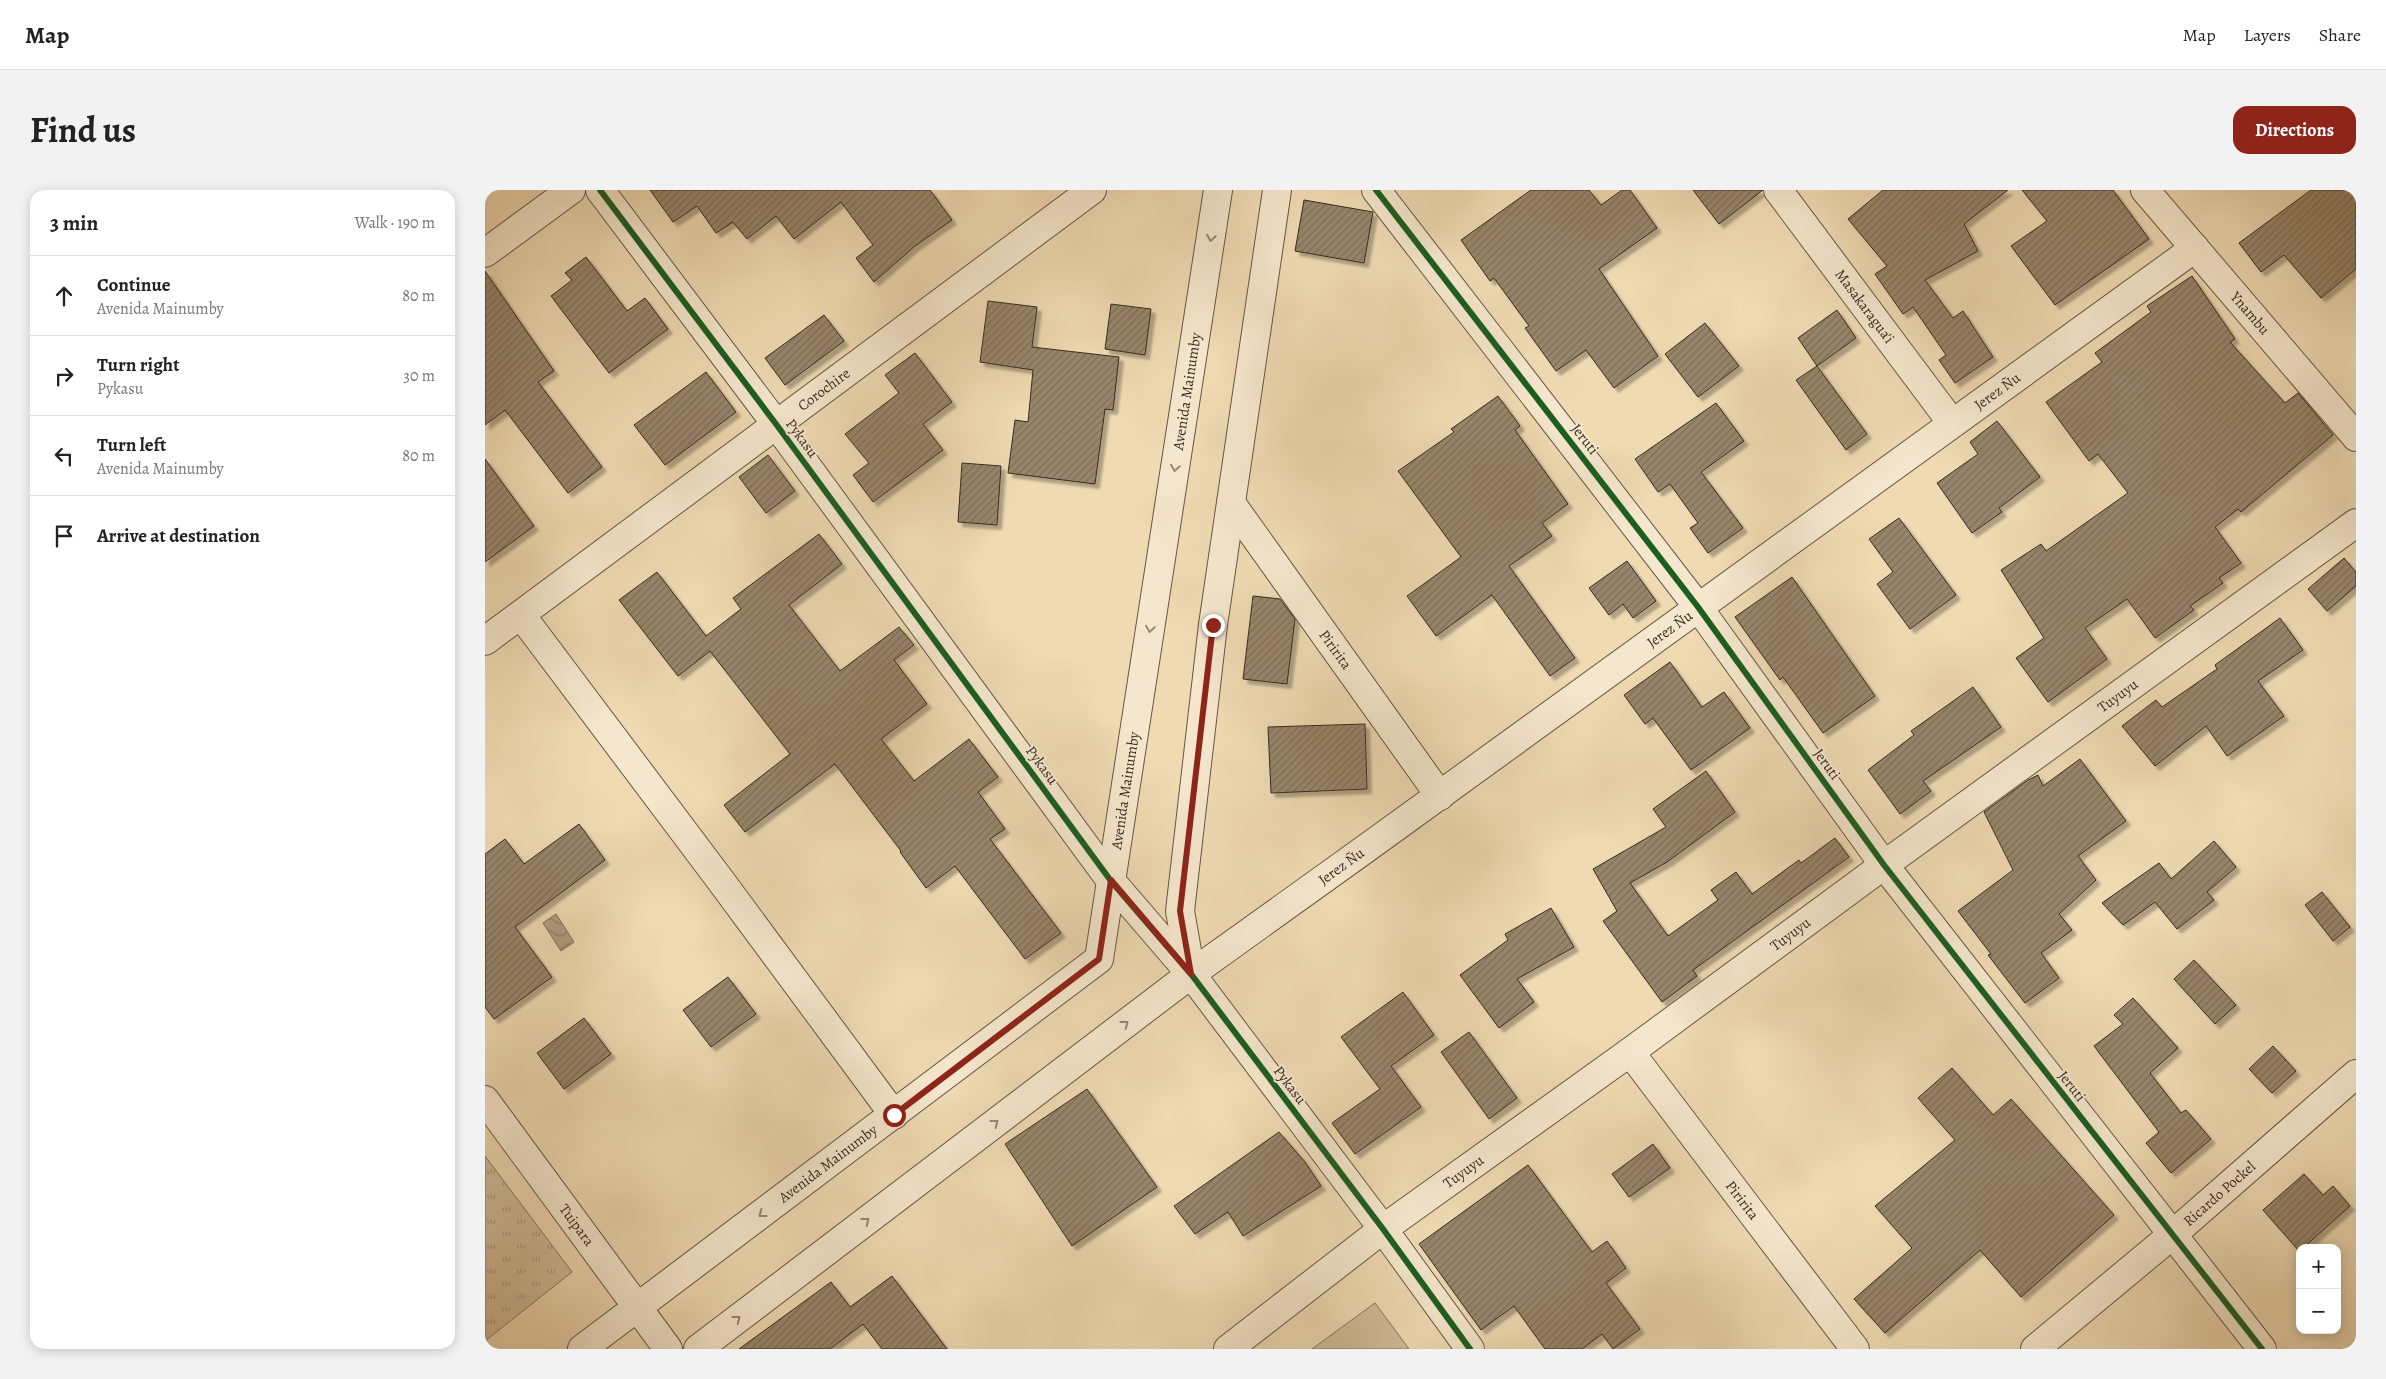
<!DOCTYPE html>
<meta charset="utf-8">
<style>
body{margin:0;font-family:Alegreya,serif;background:#f2f2f2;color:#222}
.controls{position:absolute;right:15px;bottom:15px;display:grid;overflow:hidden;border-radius:10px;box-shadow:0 2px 12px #0003}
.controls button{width:45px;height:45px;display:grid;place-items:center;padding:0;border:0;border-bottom:1px solid #e0e0e0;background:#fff;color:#222;font:25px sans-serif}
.stop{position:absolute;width:15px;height:15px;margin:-11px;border:4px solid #8f2418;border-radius:50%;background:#fff}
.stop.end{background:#8f2418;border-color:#fff;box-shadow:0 1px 5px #0008}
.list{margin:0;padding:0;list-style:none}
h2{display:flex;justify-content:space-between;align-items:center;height:65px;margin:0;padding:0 20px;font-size:21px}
h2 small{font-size:16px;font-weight:400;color:#767676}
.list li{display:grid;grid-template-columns:32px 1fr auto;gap:15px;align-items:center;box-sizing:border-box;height:80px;padding:0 20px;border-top:1px solid #e0e0e0}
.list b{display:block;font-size:19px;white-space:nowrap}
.list p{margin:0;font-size:16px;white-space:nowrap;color:#767676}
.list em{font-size:16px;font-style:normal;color:#767676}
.icon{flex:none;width:28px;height:28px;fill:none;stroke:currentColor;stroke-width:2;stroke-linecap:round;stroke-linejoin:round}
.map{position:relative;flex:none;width:1871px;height:1159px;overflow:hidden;border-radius:15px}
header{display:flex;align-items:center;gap:30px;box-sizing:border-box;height:70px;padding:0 25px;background:#fff;border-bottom:1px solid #e0e0e0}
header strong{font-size:24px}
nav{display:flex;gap:28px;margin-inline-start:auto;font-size:18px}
.intro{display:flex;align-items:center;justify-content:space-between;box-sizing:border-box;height:120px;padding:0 30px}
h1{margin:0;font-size:35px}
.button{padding:12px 22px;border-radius:15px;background:#8f2418;color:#fff;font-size:18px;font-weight:700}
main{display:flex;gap:30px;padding:0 30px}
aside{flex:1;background:#fff;border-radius:15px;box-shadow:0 2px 12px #0003}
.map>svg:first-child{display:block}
.grass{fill:url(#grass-tufts);stroke:#84735d}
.pitch{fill:#d0bc99;stroke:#84735d}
.water{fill:url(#water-waves);stroke:#81705b}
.building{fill:url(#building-hatch);stroke:#392a21;filter:url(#shadow)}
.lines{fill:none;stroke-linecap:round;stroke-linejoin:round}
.minor-casing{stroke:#665645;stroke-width:30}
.minor{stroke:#f5e7cd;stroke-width:28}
.cycleway-casing{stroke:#f5e7cd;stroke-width:9}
.cycleway{stroke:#1b5e20;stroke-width:6}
.oneway{stroke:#978877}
.route{stroke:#8f2418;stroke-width:6}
.labels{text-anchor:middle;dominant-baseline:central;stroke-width:4;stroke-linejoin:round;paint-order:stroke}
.street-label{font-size:15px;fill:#392a21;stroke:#f5e7cd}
</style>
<header>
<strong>Map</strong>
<nav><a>Map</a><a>Layers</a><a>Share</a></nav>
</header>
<div class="intro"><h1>Find us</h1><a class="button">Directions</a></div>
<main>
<aside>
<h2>3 min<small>Walk · 190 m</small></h2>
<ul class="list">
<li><svg class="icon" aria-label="ahead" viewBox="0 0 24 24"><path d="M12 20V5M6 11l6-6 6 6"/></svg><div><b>Continue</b><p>Avenida Mainumby</p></div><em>80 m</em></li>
<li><svg class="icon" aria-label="right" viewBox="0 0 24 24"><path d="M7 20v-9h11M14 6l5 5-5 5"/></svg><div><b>Turn right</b><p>Pykasu</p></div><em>30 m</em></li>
<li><svg class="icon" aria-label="left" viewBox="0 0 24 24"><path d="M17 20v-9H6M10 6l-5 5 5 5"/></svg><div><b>Turn left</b><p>Avenida Mainumby</p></div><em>80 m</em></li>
<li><svg class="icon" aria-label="arrive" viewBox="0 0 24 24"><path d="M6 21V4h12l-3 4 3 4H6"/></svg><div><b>Arrive at destination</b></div></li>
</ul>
</aside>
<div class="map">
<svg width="1871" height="1159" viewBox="0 0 1871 1159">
<defs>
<pattern id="grass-tufts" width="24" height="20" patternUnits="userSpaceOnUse" patternTransform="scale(1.25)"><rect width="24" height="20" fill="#d0bc99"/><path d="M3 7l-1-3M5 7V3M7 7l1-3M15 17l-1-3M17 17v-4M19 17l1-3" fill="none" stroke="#aa997c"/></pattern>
<pattern id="water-waves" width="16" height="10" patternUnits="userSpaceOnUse" patternTransform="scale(1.25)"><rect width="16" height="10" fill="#b19e81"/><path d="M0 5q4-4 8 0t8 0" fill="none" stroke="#918169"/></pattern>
<pattern id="building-hatch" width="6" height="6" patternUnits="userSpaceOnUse" patternTransform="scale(1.25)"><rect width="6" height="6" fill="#98866c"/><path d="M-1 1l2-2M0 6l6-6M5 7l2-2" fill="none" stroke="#7d6e58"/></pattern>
<filter id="shadow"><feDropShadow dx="4.5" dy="4.5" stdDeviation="1" flood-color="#0004"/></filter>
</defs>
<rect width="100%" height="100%" fill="#efdab2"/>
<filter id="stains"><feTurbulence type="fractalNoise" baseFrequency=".004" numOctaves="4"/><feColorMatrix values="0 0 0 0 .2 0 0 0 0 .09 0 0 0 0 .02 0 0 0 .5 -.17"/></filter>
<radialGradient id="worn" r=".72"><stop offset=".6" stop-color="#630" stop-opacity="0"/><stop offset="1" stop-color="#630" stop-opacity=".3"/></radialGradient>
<path class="grass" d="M 0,966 L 87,1082 L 0,1151 Z"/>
<path class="pitch" d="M 890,1113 L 924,1159 L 827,1159 Z"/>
<path class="water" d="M 71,724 L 89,752 L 76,761 L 58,733 Z"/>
<path class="building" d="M 165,0 L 445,0 L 467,30 L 430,56 L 389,92 L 371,68 L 388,55 L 356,12 L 309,49 L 291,26 L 262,49 L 248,32 L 231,43 L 212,16 L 188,32 Z
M 1046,0 L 1104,0 L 1116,15 L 1137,0 L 1145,0 L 1172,38 L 1114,79 L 1173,166 L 1129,198 L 1101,160 L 1071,181 L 1040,138 L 1044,136 L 1009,88 L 1005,91 L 976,50 Z
M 1208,0 L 1278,0 L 1234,34 Z
M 1398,0 L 1523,0 L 1479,34 L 1493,61 L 1440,90 L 1468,128 L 1478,121 L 1508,167 L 1470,193 L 1454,170 L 1461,165 L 1428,117 L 1418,124 L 1390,84 L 1402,76 L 1363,29 Z
M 1537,0 L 1628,0 L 1664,49 L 1570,115 L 1526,56 L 1562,31 Z
M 1826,0 L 1871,0 L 1871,79 L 1836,108 L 1799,65 L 1776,82 L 1754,53 Z
M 819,10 L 888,22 L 879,73 L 810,61 Z
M 101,67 L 142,121 L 160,108 L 183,139 L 124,183 L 66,106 L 87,90 L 80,83 Z
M 0,81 L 69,181 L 53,192 L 117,277 L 83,303 L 20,220 L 0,235 Z
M 1707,86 L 1750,149 L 1745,152 L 1800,213 L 1813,203 L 1848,245 L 1756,322 L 1753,319 L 1730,337 L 1756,373 L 1734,388 L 1738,393 L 1705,416 L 1709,420 L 1670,448 L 1642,409 L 1600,438 L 1622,469 L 1563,512 L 1531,468 L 1559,448 L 1516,380 L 1556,354 L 1561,361 L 1643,303 L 1613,264 L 1604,271 L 1561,212 L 1617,172 L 1610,163 L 1666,122 L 1662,116 Z
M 503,111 L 552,117 L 547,157 L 634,167 L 628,220 L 620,219 L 610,294 L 523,283 L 530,230 L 543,232 L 548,180 L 495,172 Z
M 626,114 L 666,119 L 660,165 L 620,159 Z
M 1352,120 L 1371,148 L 1332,176 L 1313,148 Z
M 339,125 L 359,151 L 300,195 L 280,168 Z
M 1220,133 L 1254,176 L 1213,207 L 1180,164 Z
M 430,163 L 467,212 L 438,234 L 458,260 L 388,312 L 368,285 L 384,273 L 360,244 L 414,203 L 400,185 Z
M 1332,176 L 1382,244 L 1361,260 L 1311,190 Z
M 221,182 L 251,222 L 180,275 L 149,235 Z
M 1013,206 L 1035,236 L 1030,240 L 1083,314 L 1057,333 L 1067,346 L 1024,376 L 1090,468 L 1065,486 L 1007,405 L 951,446 L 922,406 L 976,367 L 913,281 L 969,242 L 966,239 Z
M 1231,213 L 1259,251 L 1216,282 L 1258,338 L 1223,363 L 1205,338 L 1213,333 L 1185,294 L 1173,302 L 1150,269 Z
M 1512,231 L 1555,287 L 1514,318 L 1517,322 L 1487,343 L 1452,293 L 1493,264 L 1485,252 Z
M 283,265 L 310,301 L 281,323 L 254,287 Z
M 0,269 L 49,336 L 0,372 Z
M 477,273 L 516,276 L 512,335 L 473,332 Z
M 1414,328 L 1471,405 L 1425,439 L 1392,394 L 1408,382 L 1384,349 Z
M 334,344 L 357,374 L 304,415 L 355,481 L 414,437 L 429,455 L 409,470 L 442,514 L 396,549 L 429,591 L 484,549 L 513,587 L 493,602 L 520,639 L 505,649 L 576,743 L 540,769 L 470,676 L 441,698 L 415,662 L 416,661 L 350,574 L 260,642 L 239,615 L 305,564 L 225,461 L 193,486 L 134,410 L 172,382 L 221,446 L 256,419 L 248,408 Z
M 1859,368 L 1871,382 L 1871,396 L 1842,421 L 1823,399 Z
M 1142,371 L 1171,411 L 1148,428 L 1138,414 L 1124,425 L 1104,398 Z
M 1307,387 L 1390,506 L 1338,543 L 1298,487 L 1295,490 L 1250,427 Z
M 768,406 L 795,409 L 810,429 L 802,494 L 758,489 Z
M 1795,428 L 1818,460 L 1773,491 L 1799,526 L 1742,566 L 1721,536 L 1670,576 L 1637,536 L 1671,510 L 1677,517 L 1732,479 L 1730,475 Z
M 1185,472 L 1217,517 L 1239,502 L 1265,538 L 1206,580 L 1168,528 L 1160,534 L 1139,505 Z
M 1488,497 L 1516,537 L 1438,591 L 1446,601 L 1415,624 L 1383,580 L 1429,545 L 1426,541 Z
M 880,534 L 882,599 L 786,603 L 783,537 Z
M 1595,569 L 1641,631 L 1593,666 L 1611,690 L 1574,724 L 1587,740 L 1556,763 L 1574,788 L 1540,813 L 1503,765 L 1506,764 L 1473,721 L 1528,680 L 1499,622 L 1543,590 L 1553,585 L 1558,596 Z
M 1221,581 L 1250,622 L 1182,672 L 1145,693 L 1183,746 L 1233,710 L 1226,700 L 1251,682 L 1267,704 L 1314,670 L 1316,673 L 1350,648 L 1364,667 L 1208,780 L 1212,786 L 1177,812 L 1118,731 L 1132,721 L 1108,679 L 1181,637 L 1168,619 Z
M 94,634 L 120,670 L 30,737 L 67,787 L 9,829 L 0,817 L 0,664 L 20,649 L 39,674 Z
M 1729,651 L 1751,677 L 1722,702 L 1729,710 L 1692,739 L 1670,712 L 1638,735 L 1617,713 L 1674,673 L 1686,689 Z
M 1837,702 L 1865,737 L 1848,751 L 1820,715 Z
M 1066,718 L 1089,757 L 1032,789 L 1049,812 L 1014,838 L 975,785 L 1023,750 L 1020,744 Z
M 1709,770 L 1751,815 L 1730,834 L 1689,789 Z
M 243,787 L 271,824 L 226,857 L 198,820 Z
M 918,802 L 949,845 L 906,876 L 936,917 L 870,964 L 847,933 L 895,899 L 856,847 Z
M 1648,808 L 1693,858 L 1665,883 L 1696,923 L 1701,920 L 1726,949 L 1686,983 L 1661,953 L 1674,942 L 1609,856 L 1638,834 L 1629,825 Z
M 99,828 L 126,864 L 79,899 L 52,863 Z
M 984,842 L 1032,908 L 1004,929 L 956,862 Z
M 1788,856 L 1811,881 L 1787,903 L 1764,879 Z
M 1467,878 L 1508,925 L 1526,909 L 1629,1025 L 1536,1107 L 1495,1060 L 1400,1143 L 1369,1109 L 1427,1058 L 1390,1016 L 1470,950 L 1433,908 Z
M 602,899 L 672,997 L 587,1056 L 520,954 Z
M 794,942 L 820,972 L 836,996 L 758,1046 L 743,1022 L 710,1044 L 689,1016 Z
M 1168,954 L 1185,978 L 1144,1007 L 1127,984 Z
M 1043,975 L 1107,1062 L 1122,1051 L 1141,1078 L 1121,1093 L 1155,1139 L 1128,1159 L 1117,1144 L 1097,1159 L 1060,1159 L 1029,1116 L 996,1140 L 934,1054 Z
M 1819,984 L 1838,1005 L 1848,996 L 1865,1016 L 1818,1058 L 1815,1058 L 1814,1061 L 1778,1020 Z
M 407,1086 L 462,1159 L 397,1159 L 378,1134 L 345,1159 L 254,1159 L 346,1092 L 365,1117 Z"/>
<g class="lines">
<g class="minor-casing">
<g id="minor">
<path d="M 115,0 L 291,234 L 626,691 L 706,784 L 898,1039 L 985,1159"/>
<path d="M 891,0 L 1213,417 L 1399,675 L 1777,1159"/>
<path id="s1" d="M 1293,0 L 1467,233"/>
<path id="s2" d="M 1660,0 L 1871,247"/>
<path d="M 0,63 L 86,0"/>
<path id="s3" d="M 746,313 L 955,606"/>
<path d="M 36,425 L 236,691 L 409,925"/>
<path id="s4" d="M 0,451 L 607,0"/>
<path id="s5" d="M 706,784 C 1042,544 1375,300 1710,58"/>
<path id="s6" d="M 1145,862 L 1370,1159"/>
<path id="s7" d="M 0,910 L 183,1159"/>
<path id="s8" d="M 97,1159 L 614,769 L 733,0"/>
<path d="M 213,1159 L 706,784 L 695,721 L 728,435 L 792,0"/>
<path id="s9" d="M 743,1159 L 898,1039 L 1145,862 L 1399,675 L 1871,333"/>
<path id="s10" d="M 1550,1159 L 1687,1045 L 1871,884"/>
</g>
</g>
<use href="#minor" class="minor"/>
<g class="cycleway-casing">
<path id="cycleway" d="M 115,0 L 291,234 L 626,691 L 706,784 L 898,1039 L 985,1159
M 891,0 L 1213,417 L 1399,675 L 1777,1159"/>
</g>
<use href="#cycleway" class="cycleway"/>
</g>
<defs><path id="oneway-chevron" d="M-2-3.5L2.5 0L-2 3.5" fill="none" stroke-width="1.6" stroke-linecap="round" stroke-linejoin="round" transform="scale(1.25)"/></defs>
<g class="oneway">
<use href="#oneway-chevron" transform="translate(726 48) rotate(99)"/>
<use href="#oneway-chevron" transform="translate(690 278) rotate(99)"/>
<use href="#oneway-chevron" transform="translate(665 439) rotate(99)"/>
<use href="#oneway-chevron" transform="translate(640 834) rotate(-37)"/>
<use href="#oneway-chevron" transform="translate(510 933) rotate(-37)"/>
<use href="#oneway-chevron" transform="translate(277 1024) rotate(143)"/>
<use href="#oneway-chevron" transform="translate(381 1031) rotate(-37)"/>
<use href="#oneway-chevron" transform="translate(252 1129) rotate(-37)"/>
</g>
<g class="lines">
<path class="route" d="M 409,925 L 614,769 L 626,690 L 706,784 L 695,721 L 728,435"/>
</g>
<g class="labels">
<g class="street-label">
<text stroke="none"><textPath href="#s1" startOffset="145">Masakaragua'i</textPath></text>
<text stroke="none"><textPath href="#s2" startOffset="162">Ynambu</textPath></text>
<text stroke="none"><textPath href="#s4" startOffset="422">Corochire</textPath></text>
<text stroke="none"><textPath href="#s8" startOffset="1222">Avenida Mainumby</textPath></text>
<text stroke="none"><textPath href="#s5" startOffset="995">Jerez Ñu</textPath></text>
<text transform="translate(317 248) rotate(54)">Pykasu</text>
<text transform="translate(1100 249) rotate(52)">Jeruti</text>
<text stroke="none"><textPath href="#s5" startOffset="590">Jerez Ñu</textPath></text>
<text stroke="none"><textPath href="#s3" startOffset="180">Piririta</textPath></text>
<text stroke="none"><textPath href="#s9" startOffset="1104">Tuyuyu</textPath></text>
<text transform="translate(1342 574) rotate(54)">Jeruti</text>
<text transform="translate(557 575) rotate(54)">Pykasu</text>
<text stroke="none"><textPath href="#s8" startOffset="818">Avenida Mainumby</textPath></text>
<text stroke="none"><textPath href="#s5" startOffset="185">Jerez Ñu</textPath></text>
<text stroke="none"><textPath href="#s9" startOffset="699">Tuyuyu</textPath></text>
<text transform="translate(805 895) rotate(53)">Pykasu</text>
<text transform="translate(1587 896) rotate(52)">Jeruti</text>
<text stroke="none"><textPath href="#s8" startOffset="308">Avenida Mainumby</textPath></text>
<text stroke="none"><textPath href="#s9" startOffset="295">Tuyuyu</textPath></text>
<text stroke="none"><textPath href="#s10" startOffset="241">Ricardo Pockel</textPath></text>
<text stroke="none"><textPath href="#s6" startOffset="186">Piririta</textPath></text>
<text stroke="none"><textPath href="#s7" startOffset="155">Tuipara</textPath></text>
</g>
</g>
<rect width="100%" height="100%" filter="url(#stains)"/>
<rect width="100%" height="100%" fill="url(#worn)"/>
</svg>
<div class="controls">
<button>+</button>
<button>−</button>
</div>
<div class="stop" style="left:409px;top:925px"></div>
<div class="stop end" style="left:728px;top:435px"></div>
</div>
</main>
